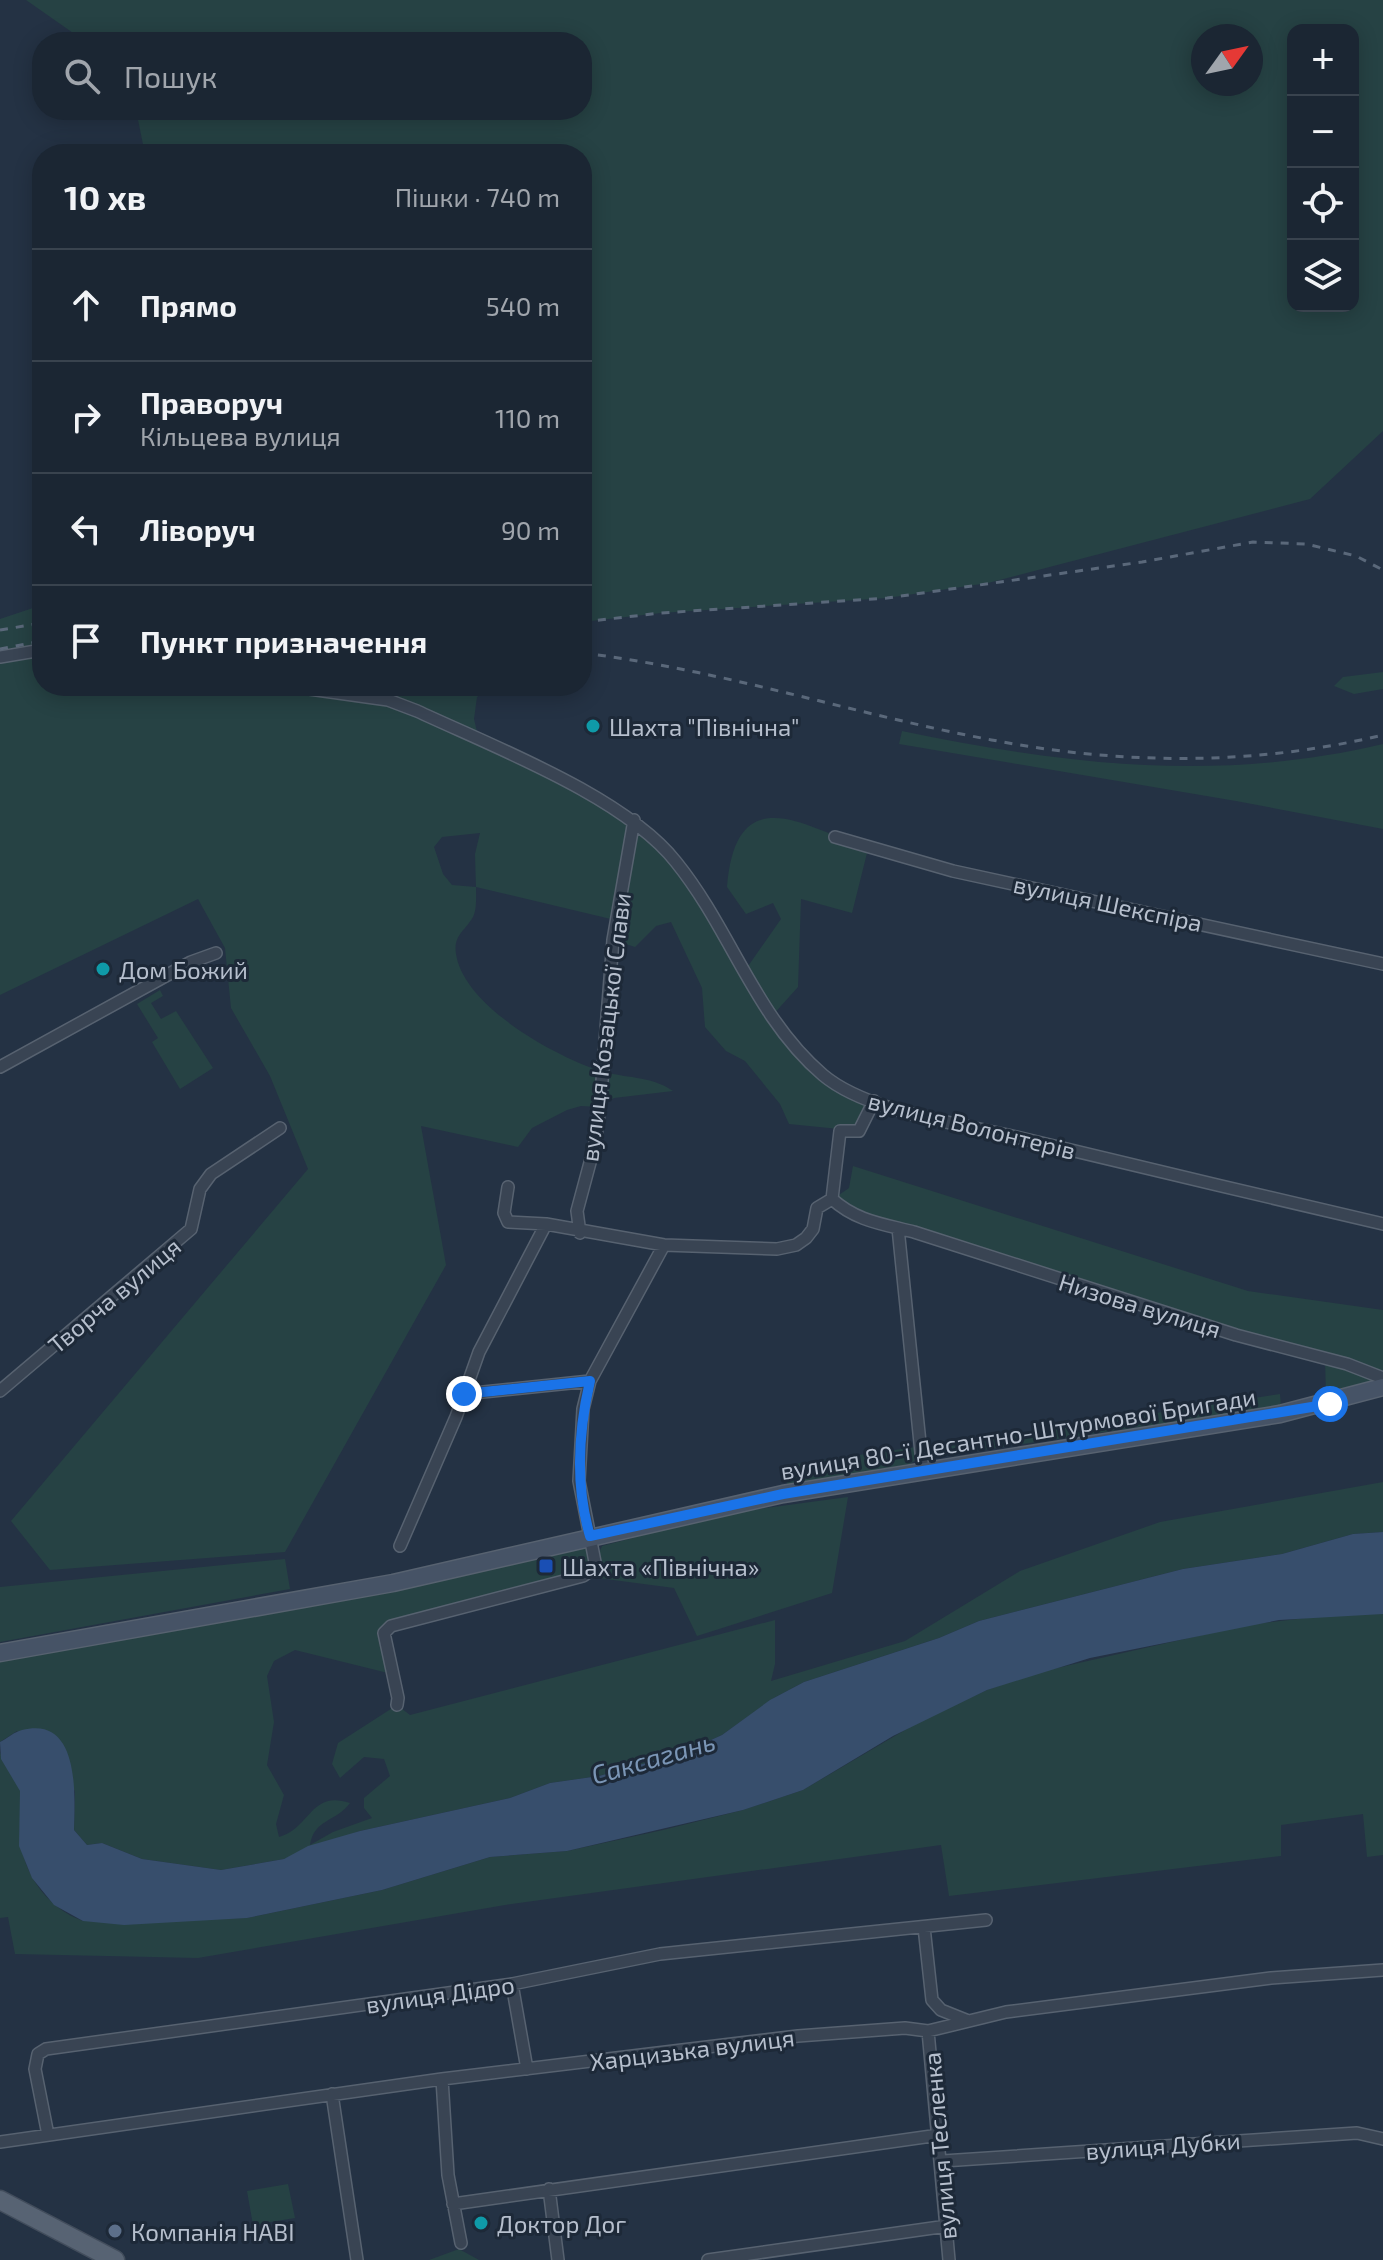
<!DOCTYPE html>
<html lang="uk">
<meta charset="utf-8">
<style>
body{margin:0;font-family:"Exo 2",sans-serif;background:#242e3b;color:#f1f3f6}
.controls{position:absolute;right:24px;top:24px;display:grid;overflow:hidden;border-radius:16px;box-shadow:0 4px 20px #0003}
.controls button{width:72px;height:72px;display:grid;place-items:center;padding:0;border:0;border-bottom:2px solid #39434e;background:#1b2633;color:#f1f3f6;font:40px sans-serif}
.compass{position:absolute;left:1191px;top:24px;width:72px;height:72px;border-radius:50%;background:#1b2633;box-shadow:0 4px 20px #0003;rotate:57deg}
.stop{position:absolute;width:24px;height:24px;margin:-18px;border:6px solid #1a73e8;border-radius:50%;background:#fff}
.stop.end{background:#1a73e8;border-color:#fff;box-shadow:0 2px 8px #0008}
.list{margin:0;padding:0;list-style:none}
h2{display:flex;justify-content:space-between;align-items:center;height:104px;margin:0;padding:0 32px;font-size:34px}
h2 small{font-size:26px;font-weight:400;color:#a0a5ac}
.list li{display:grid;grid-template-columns:52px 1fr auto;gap:24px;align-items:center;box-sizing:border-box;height:112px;padding:0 32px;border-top:2px solid #39434e}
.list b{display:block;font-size:30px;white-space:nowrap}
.list p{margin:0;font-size:26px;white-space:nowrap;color:#a0a5ac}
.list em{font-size:26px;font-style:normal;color:#a0a5ac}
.icon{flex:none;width:44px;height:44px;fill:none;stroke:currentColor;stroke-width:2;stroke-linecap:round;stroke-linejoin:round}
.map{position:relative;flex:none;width:1383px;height:2260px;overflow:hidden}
.search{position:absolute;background:#1b2633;box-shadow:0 4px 20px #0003;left:32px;top:32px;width:560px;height:88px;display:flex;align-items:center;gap:20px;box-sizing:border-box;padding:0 28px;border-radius:32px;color:#a0a5ac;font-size:30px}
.panel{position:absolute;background:#1b2633;box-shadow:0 4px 20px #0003;left:32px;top:144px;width:560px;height:552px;border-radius:32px}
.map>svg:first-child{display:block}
.green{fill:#264244;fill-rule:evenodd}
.water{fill:#374e6c}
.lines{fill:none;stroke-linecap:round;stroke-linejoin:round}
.street-casing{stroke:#576270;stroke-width:14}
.secondary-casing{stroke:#576270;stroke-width:19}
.primary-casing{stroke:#424d5c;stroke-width:21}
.street{stroke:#394453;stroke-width:11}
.secondary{stroke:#465366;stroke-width:16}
.primary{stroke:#576373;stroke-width:18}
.rail{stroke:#5a687a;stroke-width:3;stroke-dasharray:8 8;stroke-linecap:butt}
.route{stroke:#1a73e8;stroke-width:10}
.culture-dot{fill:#0f9aa8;stroke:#1d2938;stroke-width:3}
.transit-dot{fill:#1a4fb4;stroke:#1d2938;stroke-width:3}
.service-dot{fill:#5c6f8a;stroke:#1d2938;stroke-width:3}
.labels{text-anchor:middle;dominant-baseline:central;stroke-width:6;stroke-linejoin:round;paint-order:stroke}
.poi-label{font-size:24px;fill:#b6bfcd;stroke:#1d2938;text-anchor:start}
.street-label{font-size:24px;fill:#b6bfcd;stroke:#1d2938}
.water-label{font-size:26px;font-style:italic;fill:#7b96b6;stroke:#1d2938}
</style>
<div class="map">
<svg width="1383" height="2260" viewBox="0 0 1383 2260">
<rect width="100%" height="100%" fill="#243244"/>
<path class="green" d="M 26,0 L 1383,0 L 1383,431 L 1310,499 L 988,583 L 887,598 L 661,613 L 582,622 L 582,154 L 145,154 L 136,110 L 582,110 L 582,42 L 86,42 ZM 1293,30 L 1353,30 L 1353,306 L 1293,306 ZM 1251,36 L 1251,84 L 1203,84 L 1203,36 Z
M 42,605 L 42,686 L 492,686 L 477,697 L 474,719 L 478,736 L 598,799 L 675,860 L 744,972 L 781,919 L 773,903 L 746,914 L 727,887 C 736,776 806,827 868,849 L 852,913 L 801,899 L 798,987 L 771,1017 L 825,1076 L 874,1101 L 859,1131 L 789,1124 L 780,1104 L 745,1061 L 726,1051 L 705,1027 L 702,988 L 671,922 L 656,926 L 635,947 L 613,940 L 615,920 L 476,887 C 476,896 477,909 473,917 C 465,931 453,935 456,954 C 464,1006 553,1055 598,1070 C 625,1079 650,1075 673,1091 L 614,1098 L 600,1107 L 581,1106 L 567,1110 L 532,1128 L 518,1147 L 421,1126 L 446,1265 L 285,1552 L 50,1570 L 11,1521 L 308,1169 L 270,1076 L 231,1008 L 225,948 L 198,899 L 0,995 L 0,619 ZM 480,833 L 475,854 L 476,887 L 452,885 L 443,874 L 434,847 L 442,837 Z
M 1383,672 L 1383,689 L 1354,694 L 1334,686 L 1343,677 Z
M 902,731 C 1067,765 1217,783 1383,744 L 1383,829 L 1236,801 L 899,744 Z
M 160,990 L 163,996 L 151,1003 L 161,1019 L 176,1011 L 213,1068 L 180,1089 L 152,1042 L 158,1038 L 137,1004 Z
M 853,1166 L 1248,1291 L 1383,1310 L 1383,1378 L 1326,1396 L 1325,1358 L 898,1228 L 833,1199 L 849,1188 Z
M 1280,1394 L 1281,1406 L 928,1458 L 927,1448 Z
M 916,1447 L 917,1459 L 910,1464 L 787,1485 L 788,1465 Z
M 1383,1482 L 1383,1532 L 1353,1534 L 1282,1554 L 1183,1569 L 979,1621 L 939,1638 L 804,1682 L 774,1698 L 722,1735 L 682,1753 L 599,1776 L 550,1783 L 510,1798 L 360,1831 L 284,1859 L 221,1870 L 142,1859 L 102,1843 L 87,1845 L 74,1830 L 75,1791 L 17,1731 L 0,1742 L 0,1653 L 590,1536 L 597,1558 L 602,1546 L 728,1513 L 848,1497 L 832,1593 L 697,1636 L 674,1588 L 583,1576 L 384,1633 L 392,1674 L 295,1650 L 274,1661 L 267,1676 L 274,1722 L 267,1765 L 284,1795 L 276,1824 L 279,1837 C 311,1828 310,1790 350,1803 C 336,1822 314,1819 310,1845 L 333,1832 L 372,1818 L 364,1808 L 364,1798 L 390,1776 L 384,1759 L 364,1757 L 340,1778 L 332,1764 L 338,1743 L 397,1705 L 410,1715 L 775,1620 L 775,1664 L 771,1681 L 905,1641 L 1020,1571 L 1160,1522 Z
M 285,1559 L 290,1589 L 0,1642 L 0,1587 Z
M 1347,1613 L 1383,1614 L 1383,1855 L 1367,1857 L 1363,1814 L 1281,1825 L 1281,1856 L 949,1896 L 941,1845 L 505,1905 L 198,1958 L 15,1954 L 8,1917 L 0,1918 L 0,1752 C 3,1766 17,1776 20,1791 C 23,1805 19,1821 20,1835 C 22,1873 47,1908 83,1921 L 247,1918 L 382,1890 L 490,1857 L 567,1851 L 663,1830 L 743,1810 L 803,1790 L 922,1720 L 987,1690 L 1035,1673 L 1246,1625 Z
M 288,2184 L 295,2218 L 253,2225 L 247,2191 Z
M 459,2249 L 479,2260 L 429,2260 Z"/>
<path class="water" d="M 1383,1532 L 1383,1614 L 1279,1620 L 1090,1658 L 987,1690 L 893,1736 L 803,1790 L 743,1810 L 567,1851 L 490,1857 L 382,1890 L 247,1918 L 124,1925 L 83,1921 L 54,1905 L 32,1878 L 19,1846 L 20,1791 L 1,1759 L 0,1742 C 8,1738 14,1732 22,1730 C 80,1715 75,1795 74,1830 L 87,1845 L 102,1843 L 142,1859 L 221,1870 L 284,1859 L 308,1846 L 360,1831 L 510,1798 L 550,1783 L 599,1776 L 682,1753 L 722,1735 L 770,1700 L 804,1682 L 939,1638 L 979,1621 L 1183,1569 L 1282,1554 L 1353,1534 Z"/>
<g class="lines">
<g class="street-casing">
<path id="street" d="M 0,657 L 42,650
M 288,686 L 388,700 L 417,711 C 494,747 625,797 676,862 C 731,930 755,1017 823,1075 C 867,1112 957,1123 1012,1136 C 1136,1166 1259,1195 1383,1224
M 835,837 L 953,871 L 1383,964
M 0,1067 L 191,962 L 216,953
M 508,1187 L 504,1213 L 508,1222 L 546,1224 L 664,1245 L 777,1249 L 796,1245 L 806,1238 L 813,1229 L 817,1208 L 832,1199 L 840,1131 L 859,1131 L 874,1101
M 832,1199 C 856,1221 883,1224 914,1232 L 1236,1335 L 1347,1364 L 1383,1378
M 898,1228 L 923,1472
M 580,1233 L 577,1211 L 595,1144 L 600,1107 L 613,940 L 634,820
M 0,1391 L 191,1229 L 200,1189 L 211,1174 L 280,1128
M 464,1394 L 590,1381
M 400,1546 L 456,1417 L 479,1352 L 546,1224
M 397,1705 L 398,1698 L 384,1633 L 391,1626 L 583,1576 L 596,1567 L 579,1481 L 583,1409 L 590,1381 L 664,1245
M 924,1927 L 932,2000 L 941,2010 L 966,2020
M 512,1984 L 527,2069
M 928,2031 L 949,2260
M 442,2079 L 448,2175 L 461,2243
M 332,2094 L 357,2260
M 48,2135 L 35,2069 L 38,2054 L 46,2049 L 512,1984 L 660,1954 L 986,1920
M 0,2142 L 442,2079 L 798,2036 L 905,2028 L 928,2031 L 1006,2012 L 1271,1978 L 1383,1970
M 943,2161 L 1357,2133 L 1383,2139
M 549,2189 L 558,2260
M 453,2204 L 939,2135
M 708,2260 L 947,2226"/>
</g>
<g class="secondary-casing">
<path id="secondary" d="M 0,1653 L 393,1583 L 783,1494 L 1280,1414 L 1383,1387"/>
</g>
<g class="primary-casing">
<path id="primary" d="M 0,2200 L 115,2260"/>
</g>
<use href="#street" class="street"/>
<use href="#secondary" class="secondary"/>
<use href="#primary" class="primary"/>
<path class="rail" d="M 582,622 L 661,613 L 887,598 L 1142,562 L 1253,542 L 1306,544 L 1356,556 L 1383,570
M 0,630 L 42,623
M 0,649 L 42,641
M 582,653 C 725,670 862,717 1003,742 C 1129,765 1258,765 1383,735"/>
</g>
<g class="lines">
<path class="route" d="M 464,1394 L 590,1381 C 578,1433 575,1485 590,1536 L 783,1494 L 1330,1404"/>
</g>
<g class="culture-dot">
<circle cx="593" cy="726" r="8"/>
<circle cx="103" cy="969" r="8"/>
<circle cx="481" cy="2223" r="8"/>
</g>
<rect class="transit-dot" x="538" y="1558" width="16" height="16" rx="4"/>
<circle class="service-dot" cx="115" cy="2231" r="8"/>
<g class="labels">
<g class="poi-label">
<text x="609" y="726">Шахта "Північна"</text>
<text x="119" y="969">Дом Божий</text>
<text x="562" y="1566">Шахта «Північна»</text>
<text x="497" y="2223">Доктор Дог</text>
<text x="131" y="2231">Компанія НАВІ</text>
</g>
<g class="street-label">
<text transform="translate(1108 903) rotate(12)">вулиця Шекспіра</text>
<text transform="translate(605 1027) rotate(-83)">вулиця Козацької Слави</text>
<text transform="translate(972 1125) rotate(14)">вулиця Волонтерів</text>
<text transform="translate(114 1295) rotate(-40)">Творча вулиця</text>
<text transform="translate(1140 1305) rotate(17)">Низова вулиця</text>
<text transform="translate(1018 1433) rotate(-9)">вулиця 80-ї Десантно-Штурмової Бригади</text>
<text transform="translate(440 1994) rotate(-8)">вулиця Дідро</text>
<text transform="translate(692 2049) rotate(-7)">Харцизька вулиця</text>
<text transform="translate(1163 2145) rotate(-4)">вулиця Дубки</text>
<text transform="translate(939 2146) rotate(-95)">вулиця Тесленка</text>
</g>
<g class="water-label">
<text transform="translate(653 1757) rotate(-16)">Саксагань</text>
</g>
</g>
</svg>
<div class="controls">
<button>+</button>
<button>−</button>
<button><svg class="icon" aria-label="locate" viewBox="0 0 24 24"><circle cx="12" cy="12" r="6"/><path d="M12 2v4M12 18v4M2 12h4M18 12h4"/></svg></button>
<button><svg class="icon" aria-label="layers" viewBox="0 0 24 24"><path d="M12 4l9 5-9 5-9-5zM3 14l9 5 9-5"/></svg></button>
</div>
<svg class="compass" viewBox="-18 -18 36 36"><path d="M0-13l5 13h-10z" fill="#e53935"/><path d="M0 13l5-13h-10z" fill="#a0a5ac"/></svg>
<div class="stop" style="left:1330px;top:1404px"></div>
<div class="stop end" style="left:464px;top:1394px"></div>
<div class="search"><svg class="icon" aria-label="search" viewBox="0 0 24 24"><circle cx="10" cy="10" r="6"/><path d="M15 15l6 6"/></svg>Пошук</div>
<section class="panel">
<h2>10 хв<small>Пішки · 740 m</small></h2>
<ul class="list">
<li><svg class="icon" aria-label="ahead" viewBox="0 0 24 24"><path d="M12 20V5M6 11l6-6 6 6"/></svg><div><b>Прямо</b></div><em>540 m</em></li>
<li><svg class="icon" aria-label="right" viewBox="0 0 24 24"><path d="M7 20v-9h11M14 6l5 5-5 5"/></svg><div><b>Праворуч</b><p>Кільцева вулиця</p></div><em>110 m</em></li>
<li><svg class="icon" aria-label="left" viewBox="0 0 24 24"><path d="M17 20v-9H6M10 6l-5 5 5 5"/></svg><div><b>Ліворуч</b></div><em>90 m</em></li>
<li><svg class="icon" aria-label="arrive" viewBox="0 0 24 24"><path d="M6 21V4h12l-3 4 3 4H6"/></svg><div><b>Пункт призначення</b></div></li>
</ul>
</section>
</div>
